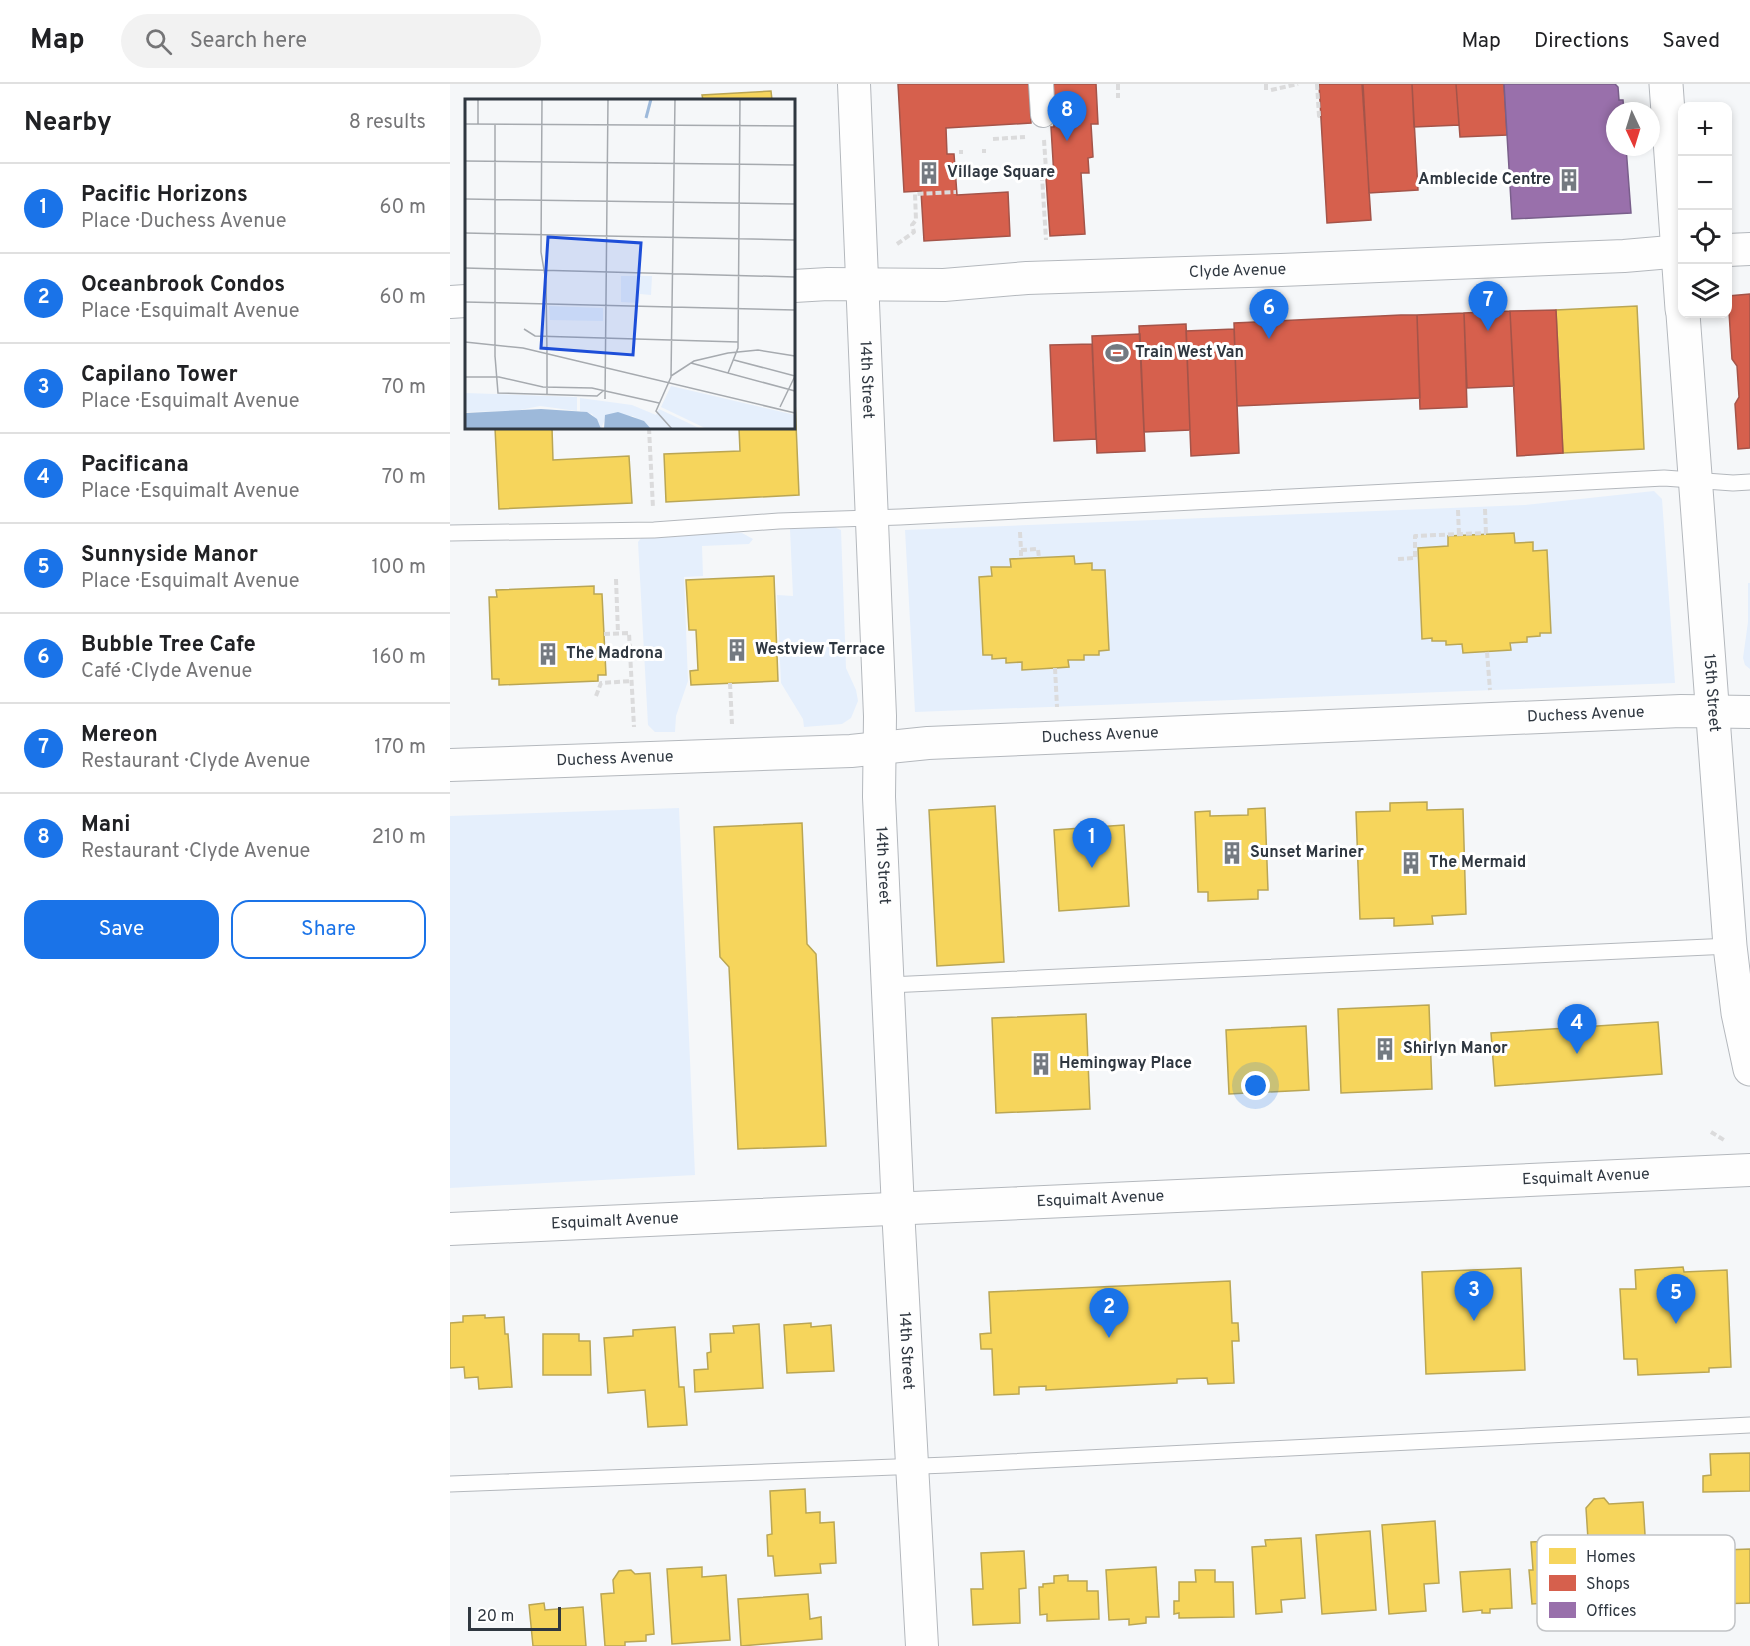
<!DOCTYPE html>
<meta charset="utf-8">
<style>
body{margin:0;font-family:Overpass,sans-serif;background:#f2f2f2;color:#202124}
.controls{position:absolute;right:18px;top:18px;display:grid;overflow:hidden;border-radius:12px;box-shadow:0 3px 9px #0003}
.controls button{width:54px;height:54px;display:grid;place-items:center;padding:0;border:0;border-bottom:2px solid #e0e0e0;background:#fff;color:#202124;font:30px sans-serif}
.compass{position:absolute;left:1156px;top:18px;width:54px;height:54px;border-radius:50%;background:#fff;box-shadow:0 3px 9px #0003;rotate:176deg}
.scale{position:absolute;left:18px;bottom:15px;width:93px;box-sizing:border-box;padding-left:6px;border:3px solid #2f3740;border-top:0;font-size:16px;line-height:21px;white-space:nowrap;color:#2f3740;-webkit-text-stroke:4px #fff;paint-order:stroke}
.you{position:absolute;left:806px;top:1002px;width:21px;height:21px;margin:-15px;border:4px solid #fff;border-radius:50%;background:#1a73e8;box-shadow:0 0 0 9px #1a73e833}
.badge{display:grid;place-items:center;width:39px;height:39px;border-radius:50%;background:#1a73e8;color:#fff;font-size:20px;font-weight:700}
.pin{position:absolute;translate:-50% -50px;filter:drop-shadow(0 2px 3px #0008)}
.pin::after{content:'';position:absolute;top:32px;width:21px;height:18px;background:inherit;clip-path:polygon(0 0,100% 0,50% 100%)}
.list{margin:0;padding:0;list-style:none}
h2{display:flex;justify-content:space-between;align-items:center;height:78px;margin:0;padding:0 24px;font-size:26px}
h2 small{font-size:20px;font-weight:400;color:#757577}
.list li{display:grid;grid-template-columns:39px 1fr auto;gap:18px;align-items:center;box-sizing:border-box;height:90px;padding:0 24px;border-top:2px solid #e0e0e0}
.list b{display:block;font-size:22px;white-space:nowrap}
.list p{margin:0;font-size:20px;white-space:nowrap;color:#757577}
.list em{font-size:20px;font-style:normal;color:#757577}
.actions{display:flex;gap:12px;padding:18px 24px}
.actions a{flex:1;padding:14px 0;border:2px solid #1a73e8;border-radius:18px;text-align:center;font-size:21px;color:#1a73e8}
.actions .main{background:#1a73e8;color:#fff}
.icon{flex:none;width:33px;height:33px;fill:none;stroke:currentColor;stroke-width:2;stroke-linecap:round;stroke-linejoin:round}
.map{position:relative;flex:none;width:1300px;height:1562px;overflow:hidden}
header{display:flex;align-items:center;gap:36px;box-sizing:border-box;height:84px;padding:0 30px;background:#fff;border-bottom:2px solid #e0e0e0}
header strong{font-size:28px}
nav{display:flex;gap:33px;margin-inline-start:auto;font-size:21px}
.search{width:420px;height:54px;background:#f2f2f2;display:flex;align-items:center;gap:15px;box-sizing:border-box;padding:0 21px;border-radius:33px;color:#757577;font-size:22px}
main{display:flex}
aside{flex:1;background:#fff}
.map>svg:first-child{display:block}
.green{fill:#e5effc}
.homes{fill:#f6d55c;stroke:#baa654;stroke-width:1.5}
.shops{fill:#d6604d;stroke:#a45449;stroke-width:1.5}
.offices{fill:#9970ab;stroke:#795f8b;stroke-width:1.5}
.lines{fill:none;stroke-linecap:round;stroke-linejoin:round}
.service-casing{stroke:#b4b8bd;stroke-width:17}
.pedestrian-casing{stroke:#b4b8bd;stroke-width:26}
.minor-casing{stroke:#b4b8bd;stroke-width:34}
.secondary-casing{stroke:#b4b8bd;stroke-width:35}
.path{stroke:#dbdbdc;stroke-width:4;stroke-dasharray:6 3;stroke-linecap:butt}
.service{stroke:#fefefe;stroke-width:15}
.pedestrian{stroke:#fefefe;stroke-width:24}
.minor{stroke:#fefefe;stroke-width:32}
.secondary{stroke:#fefefe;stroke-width:33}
.labels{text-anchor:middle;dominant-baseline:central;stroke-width:6;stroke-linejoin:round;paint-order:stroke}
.poi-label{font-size:16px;font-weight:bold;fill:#2f3740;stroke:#fff;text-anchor:start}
.street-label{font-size:16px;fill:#2f3740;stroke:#fff}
.inset-river{fill:none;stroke:#9db9da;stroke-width:3}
.inset-road{fill:none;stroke:#a6aaaf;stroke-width:1.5}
.view{fill:#1d4ed8;fill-opacity:0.15;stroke:#1d4ed8;stroke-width:3}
.inset-edge{fill:none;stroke:#2f3740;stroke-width:3}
.key{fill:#fff;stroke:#c1c3c6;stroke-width:1.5}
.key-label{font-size:16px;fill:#2f3740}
</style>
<header>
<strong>Map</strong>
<div class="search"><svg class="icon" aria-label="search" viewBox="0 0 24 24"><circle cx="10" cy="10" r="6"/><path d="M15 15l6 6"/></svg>Search here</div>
<nav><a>Map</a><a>Directions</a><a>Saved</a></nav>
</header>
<main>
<aside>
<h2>Nearby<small>8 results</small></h2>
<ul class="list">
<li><span class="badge">1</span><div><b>Pacific Horizons</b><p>Place · Duchess Avenue</p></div><em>60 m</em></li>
<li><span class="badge">2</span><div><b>Oceanbrook Condos</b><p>Place · Esquimalt Avenue</p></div><em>60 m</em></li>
<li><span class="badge">3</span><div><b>Capilano Tower</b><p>Place · Esquimalt Avenue</p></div><em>70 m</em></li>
<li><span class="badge">4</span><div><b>Pacificana</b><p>Place · Esquimalt Avenue</p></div><em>70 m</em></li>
<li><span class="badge">5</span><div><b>Sunnyside Manor</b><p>Place · Esquimalt Avenue</p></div><em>100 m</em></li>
<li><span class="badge">6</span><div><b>Bubble Tree Cafe</b><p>Café · Clyde Avenue</p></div><em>160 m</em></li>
<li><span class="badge">7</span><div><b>Mereon</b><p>Restaurant · Clyde Avenue</p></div><em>170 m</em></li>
<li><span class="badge">8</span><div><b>Mani</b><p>Restaurant · Clyde Avenue</p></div><em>210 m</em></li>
</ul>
<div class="actions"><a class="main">Save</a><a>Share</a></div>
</aside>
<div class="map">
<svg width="1300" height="1562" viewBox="0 0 1300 1562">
<rect width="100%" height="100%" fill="#f5f7f9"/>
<path class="green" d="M 1204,407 L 1212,415 L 1225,599 L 465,628 L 455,446 L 1075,421 Z
M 384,443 L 391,446 L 396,584 L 406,606 L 408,617 L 401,634 L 392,640 L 354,643 L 353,635 L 331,599 L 327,511 L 343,512 L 340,445 Z
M 292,449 L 303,455 L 299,460 L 252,462 L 253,492 L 234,493 L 238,597 L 226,632 L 225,648 L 205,648 L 198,641 L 188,458 L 194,450 Z
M 1298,499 L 1300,499 L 1300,585 L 1295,581 L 1293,574 L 1298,538 Z
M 229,724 L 245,1091 L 0,1104 L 0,732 Z"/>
<path class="homes" d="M 321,7 L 322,16 L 253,16 L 252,11 Z
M 1187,222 L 1194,365 L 1113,369 L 1106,226 Z
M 344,292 L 349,411 L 216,418 L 214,370 L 290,367 L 289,344 L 344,344 Z
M 45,344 L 102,344 L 103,376 L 179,372 L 182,419 L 49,425 Z
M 1064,449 L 1065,459 L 1083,458 L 1083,467 L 1097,466 L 1101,549 L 1090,549 L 1090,552 L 1077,553 L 1077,558 L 1060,559 L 1061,566 L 1013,569 L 1012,560 L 996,561 L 996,557 L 982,557 L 982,554 L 972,555 L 968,464 L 998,462 L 998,452 Z
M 624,472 L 625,480 L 642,479 L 642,486 L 655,486 L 659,566 L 649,567 L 649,571 L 634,571 L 634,576 L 618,576 L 619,583 L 605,584 L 572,586 L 572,578 L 556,579 L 556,574 L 542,575 L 542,571 L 533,571 L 529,493 L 542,492 L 541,483 L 561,483 L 560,475 Z
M 324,492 L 328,597 L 241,601 L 240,587 L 248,586 L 246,546 L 239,546 L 236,496 Z
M 144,502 L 144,510 L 152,510 L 156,591 L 148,591 L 148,597 L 49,601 L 49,595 L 42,595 L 39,513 L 47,513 L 46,506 Z
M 977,718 L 977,726 L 1013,725 L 1016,830 L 982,832 L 983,840 L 944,842 L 944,834 L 910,835 L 906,728 L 940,727 L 940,719 Z
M 545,722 L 554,878 L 487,882 L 479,726 Z
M 815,724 L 818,806 L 808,806 L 808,815 L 758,817 L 758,808 L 748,808 L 745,728 L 760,727 L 760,732 L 798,731 L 798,725 Z
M 352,739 L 357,860 L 366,870 L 376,1062 L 288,1065 L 279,883 L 270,873 L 264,743 Z
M 674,741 L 679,822 L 609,827 L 604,746 Z
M 979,921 L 982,1005 L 891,1009 L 888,925 Z
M 636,930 L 640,1025 L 546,1029 L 542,934 Z
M 1208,938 L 1212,990 L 1045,1002 L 1041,949 Z
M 856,942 L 859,1006 L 779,1010 L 776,946 Z
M 1233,1183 L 1234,1188 L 1277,1186 L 1281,1283 L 1259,1284 L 1259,1288 L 1188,1291 L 1187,1275 L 1174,1275 L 1170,1205 L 1186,1205 L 1185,1186 Z
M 1071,1184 L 1075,1286 L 976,1290 L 972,1188 Z
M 780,1197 L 782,1239 L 788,1239 L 789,1257 L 782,1257 L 784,1299 L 758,1300 L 757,1294 L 727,1295 L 727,1299 L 596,1306 L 596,1302 L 569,1303 L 569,1310 L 544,1311 L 542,1265 L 531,1265 L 530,1250 L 541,1249 L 539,1208 Z
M 35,1231 L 35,1234 L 54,1233 L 55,1250 L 58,1250 L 62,1303 L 29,1305 L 28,1293 L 15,1294 L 14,1283 L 0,1284 L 0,1239 L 13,1238 L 13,1232 Z
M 361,1239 L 361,1243 L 381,1241 L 384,1287 L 337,1289 L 334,1241 Z
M 309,1240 L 313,1304 L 245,1308 L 244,1286 L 258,1285 L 257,1269 L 261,1268 L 260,1250 L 284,1249 L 283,1242 Z
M 225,1243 L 229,1303 L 234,1303 L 237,1341 L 198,1343 L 195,1306 L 158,1309 L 154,1254 L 183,1252 L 183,1246 Z
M 93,1250 L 129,1250 L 129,1257 L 140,1257 L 141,1291 L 93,1291 Z
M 1300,1369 L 1300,1407 L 1253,1408 L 1253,1392 L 1261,1391 L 1260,1370 Z
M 355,1405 L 356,1429 L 370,1428 L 370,1439 L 384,1438 L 386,1479 L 370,1480 L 371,1489 L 325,1492 L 323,1472 L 318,1472 L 317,1451 L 322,1450 L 320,1407 Z
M 1154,1414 L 1159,1420 L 1193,1418 L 1196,1467 L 1189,1476 L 1178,1476 L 1175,1472 L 1178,1516 L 1142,1518 L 1136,1424 L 1144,1415 Z
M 985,1437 L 989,1499 L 974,1500 L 976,1527 L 939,1530 L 932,1441 Z
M 920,1447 L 926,1526 L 872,1530 L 866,1451 Z
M 851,1454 L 855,1514 L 831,1516 L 832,1528 L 806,1530 L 802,1463 L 816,1462 L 815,1456 Z
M 1119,1456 L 1124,1517 L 1112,1518 L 1113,1524 L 1096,1526 L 1095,1519 L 1082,1520 L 1079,1486 L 1083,1486 L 1081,1458 Z
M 1300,1465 L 1300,1519 L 1268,1520 L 1266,1493 L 1275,1492 L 1274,1466 Z
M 574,1467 L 576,1504 L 569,1505 L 570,1539 L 523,1541 L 521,1505 L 533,1505 L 531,1469 Z
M 252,1483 L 252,1493 L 276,1491 L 280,1556 L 222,1560 L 217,1485 Z
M 706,1483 L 709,1533 L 696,1533 L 696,1539 L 679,1541 L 679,1535 L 659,1536 L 656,1486 Z
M 1060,1485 L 1062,1524 L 1040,1525 L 1040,1529 L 1032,1529 L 1032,1526 L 1013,1528 L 1010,1488 Z
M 181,1486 L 185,1490 L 200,1489 L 204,1550 L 196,1551 L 196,1557 L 175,1558 L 175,1562 L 155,1562 L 151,1510 L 164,1509 L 163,1496 L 169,1487 Z
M 745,1486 L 765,1486 L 765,1498 L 783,1498 L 784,1533 L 729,1534 L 729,1529 L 724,1530 L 724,1517 L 729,1517 L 729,1498 L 746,1498 Z
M 618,1491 L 618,1497 L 637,1497 L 637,1507 L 648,1507 L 649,1535 L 597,1537 L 597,1530 L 590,1531 L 589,1503 L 593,1503 L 593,1500 L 604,1499 L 604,1492 Z
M 358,1510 L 360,1535 L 371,1533 L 372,1555 L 291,1562 L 288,1515 Z
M 94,1519 L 95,1526 L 133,1523 L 136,1562 L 83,1562 L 79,1521 Z"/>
<path class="shops" d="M 448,0 L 579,0 L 581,39 L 496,44 L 497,70 L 504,70 L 507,111 L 558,108 L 560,152 L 474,157 L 471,107 L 454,108 Z
M 602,0 L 646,0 L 648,40 L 641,40 L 643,73 L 638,74 L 639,89 L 631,89 L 635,150 L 600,152 L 596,94 L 604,93 L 601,43 L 604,43 Z
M 869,0 L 912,0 L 921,136 L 877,139 Z
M 913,0 L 962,0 L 968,106 L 919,109 Z
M 962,0 L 1006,0 L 1009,41 L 964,43 Z
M 1006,0 L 1054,0 L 1057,51 L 1010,53 Z
M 1300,210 L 1300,364 L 1288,365 L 1285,320 L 1289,313 L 1287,282 L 1282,275 L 1278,212 Z
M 1106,226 L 1113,369 L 1067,372 L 1060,227 Z
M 1060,227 L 1064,302 L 1017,304 L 1014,229 Z
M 1014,229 L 1017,323 L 970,325 L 967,231 Z
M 951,231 L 967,231 L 970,314 L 787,322 L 784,239 Z
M 736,240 L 740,346 L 694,348 L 689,242 Z
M 784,245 L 789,369 L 741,372 L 736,247 Z
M 690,250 L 695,367 L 647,369 L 642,252 Z
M 642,260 L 646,355 L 604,357 L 600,261 Z"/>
<path class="offices" d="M 1054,0 L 1165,0 L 1168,3 L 1169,16 L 1173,16 L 1174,27 L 1165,27 L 1165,63 L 1176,63 L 1181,129 L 1062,135 Z"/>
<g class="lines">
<g class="service-casing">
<path id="service" d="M 0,449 L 204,446 L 329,437 L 450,433 L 1214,394 L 1283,399 L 1300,398
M 439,901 L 1280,862
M 0,1400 L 498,1381 L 1300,1341"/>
</g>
<g class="pedestrian-casing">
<path id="pedestrian" d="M 591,0 L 593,31"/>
</g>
<g class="minor-casing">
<g id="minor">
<path id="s1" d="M 404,0 L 430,632 L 429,713 L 448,1125 L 472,1562"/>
<path d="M 1278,166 L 1300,165"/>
<path id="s2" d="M 344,202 L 378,200 L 494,201 L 577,194 L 831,186 L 1174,172 L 1232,167"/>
<path d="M 0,218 L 16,217"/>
<path id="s3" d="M 0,681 L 401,667 L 478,659 L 1231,627 L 1300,628"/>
<path id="s4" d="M 0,1145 L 1300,1086"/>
</g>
</g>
<g class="secondary-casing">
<g id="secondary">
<path d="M 1216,0 L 1232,225"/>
<path id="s5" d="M 1233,230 L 1280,862 L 1288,929 L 1300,985"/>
</g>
</g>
<path class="path" d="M 668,0 L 668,14
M 816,0 L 816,6
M 867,0 L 869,32 L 871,32
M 821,6 L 848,0
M 543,55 L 575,53
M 594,56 L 596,86 L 592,92 L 596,156
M 534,65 L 534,69
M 511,66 L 511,70
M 447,160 L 464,148 L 462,141 L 466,136 L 465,110 L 506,108
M 199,344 L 203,424
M 1035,425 L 1036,450
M 1008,426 L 1009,451
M 570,448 L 571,466 L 588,465 L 589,474
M 571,466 L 571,475
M 948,475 L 965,474 L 965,452 L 1036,449
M 166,495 L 168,549
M 154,550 L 179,549 L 184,643
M 1037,568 L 1040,606
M 605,584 L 607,623
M 280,599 L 282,640
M 146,612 L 151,599 L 182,597
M 1261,1048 L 1274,1056"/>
<use href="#service" class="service"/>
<use href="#pedestrian" class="pedestrian"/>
<use href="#minor" class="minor"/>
<use href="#secondary" class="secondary"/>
</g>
<defs>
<g id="building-bare" transform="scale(1.8)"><path d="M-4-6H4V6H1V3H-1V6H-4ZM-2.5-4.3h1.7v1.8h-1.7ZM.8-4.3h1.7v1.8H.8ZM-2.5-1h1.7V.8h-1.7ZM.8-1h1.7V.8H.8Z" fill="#747a81" stroke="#fff" stroke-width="2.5" paint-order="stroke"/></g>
<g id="stadium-bare" transform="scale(1.8)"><path d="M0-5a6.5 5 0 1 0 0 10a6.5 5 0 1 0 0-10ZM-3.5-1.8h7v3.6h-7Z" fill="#747a81" stroke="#fff" stroke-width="2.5" paint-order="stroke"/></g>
</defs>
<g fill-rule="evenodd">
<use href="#building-bare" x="479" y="89"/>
<use href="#building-bare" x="1119" y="96"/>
<use href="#stadium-bare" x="667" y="269"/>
<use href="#building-bare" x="287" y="566"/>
<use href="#building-bare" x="98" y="570"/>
<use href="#building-bare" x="782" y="769"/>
<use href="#building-bare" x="961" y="779"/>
<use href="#building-bare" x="935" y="965"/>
<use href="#building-bare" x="591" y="980"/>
</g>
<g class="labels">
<g class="poi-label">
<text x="497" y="89">Village Square</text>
<text x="1101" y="96" text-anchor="end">Amblecide Centre</text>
<text x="685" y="269">Train West Van</text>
<text x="305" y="566">Westview Terrace</text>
<text x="116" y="570">The Madrona</text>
<text x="800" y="769">Sunset Mariner</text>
<text x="979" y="779">The Mermaid</text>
<text x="953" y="965">Shirlyn Manor</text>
<text x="609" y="980">Hemingway Place</text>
</g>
<g class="street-label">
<text stroke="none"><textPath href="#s2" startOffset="444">Clyde Avenue</textPath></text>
<text stroke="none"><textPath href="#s1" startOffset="296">14th Street</textPath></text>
<text stroke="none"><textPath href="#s5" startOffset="380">15th Street</textPath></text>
<text stroke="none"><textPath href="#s3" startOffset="1137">Duchess Avenue</textPath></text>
<text stroke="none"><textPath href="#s3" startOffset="651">Duchess Avenue</textPath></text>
<text stroke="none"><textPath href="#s3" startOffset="165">Duchess Avenue</textPath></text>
<text stroke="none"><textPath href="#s1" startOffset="782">14th Street</textPath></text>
<text stroke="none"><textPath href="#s4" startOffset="1137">Esquimalt Avenue</textPath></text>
<text stroke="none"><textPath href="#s4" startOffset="651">Esquimalt Avenue</textPath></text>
<text stroke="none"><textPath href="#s4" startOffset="165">Esquimalt Avenue</textPath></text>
<text stroke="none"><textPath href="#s1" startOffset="1268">14th Street</textPath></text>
</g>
</g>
<g transform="translate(15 15)">
<rect width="330" height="330" fill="#f5f7f9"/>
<path d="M 156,177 L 187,177 L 186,196 L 175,195 L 174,204 L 156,203 ZM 84,207 L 138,209 L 138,222 L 85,221 ZM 206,287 L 330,316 L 330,330 L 242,330 L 196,308 ZM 0,294 L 112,298 L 112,312 L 75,307 L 50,312 L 0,313 ZM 115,299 L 167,306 L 191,316 L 194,310 L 236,330 L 186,330 L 168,317 L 140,320 L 136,330 L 127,315 L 115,312 Z" fill="#e5effc"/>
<path d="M 76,310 L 122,313 L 132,320 L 136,330 L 0,330 L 1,314 ZM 153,313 L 179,322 L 186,330 L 139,330 L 140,316 Z" fill="#9db9da"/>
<path class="inset-river" d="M 181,19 L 186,0"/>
<path class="inset-road" d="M 77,0 L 76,153 L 81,183 L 82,254M 0,25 L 330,27M 13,25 L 13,0M 30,25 L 30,258M 0,62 L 330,66M 0,100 L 330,105M 0,134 L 330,141M 0,169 L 330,178M 0,203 L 330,211M 59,230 L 70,237 L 273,243M 0,243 L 58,249 L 330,314M 82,255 L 82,296M 30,257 L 33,294 L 132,297 L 138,292M 269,261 L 330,277M 226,264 L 330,292M 263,274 L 273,249 L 275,0M 206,277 L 229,262 L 263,254 L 293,251 L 330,257M 0,278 L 34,278 L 78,288 L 127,289 L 194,304M 140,300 L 143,0M 315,308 L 330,277M 207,330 L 191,312 L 206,278 L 210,0"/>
<path class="view" d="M 83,138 L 176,144 L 168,256 L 76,249 Z"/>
<rect width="330" height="330" class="inset-edge"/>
</g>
<rect x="1087" y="1451" width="198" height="96" rx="9" class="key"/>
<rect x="1099" y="1464" width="27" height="16" fill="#f6d55c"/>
<rect x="1099" y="1491" width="27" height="16" fill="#d6604d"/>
<rect x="1099" y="1518" width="27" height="16" fill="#9970ab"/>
<g class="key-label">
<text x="1136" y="1478">Homes</text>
<text x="1136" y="1505">Shops</text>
<text x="1136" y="1532">Offices</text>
</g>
</svg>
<div class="controls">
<button>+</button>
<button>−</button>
<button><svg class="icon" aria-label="locate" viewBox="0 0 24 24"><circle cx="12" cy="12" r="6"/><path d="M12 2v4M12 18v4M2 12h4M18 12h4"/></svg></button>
<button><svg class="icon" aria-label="layers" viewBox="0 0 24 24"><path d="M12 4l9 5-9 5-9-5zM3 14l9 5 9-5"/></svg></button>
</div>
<svg class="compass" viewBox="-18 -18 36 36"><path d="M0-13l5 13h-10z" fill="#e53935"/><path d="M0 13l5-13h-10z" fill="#757577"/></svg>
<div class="scale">20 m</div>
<div class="you"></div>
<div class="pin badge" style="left:642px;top:784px">1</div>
<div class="pin badge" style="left:659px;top:1254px">2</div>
<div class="pin badge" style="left:1024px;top:1237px">3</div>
<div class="pin badge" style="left:1127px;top:970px">4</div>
<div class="pin badge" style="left:1226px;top:1240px">5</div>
<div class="pin badge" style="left:819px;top:255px">6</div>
<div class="pin badge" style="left:1038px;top:247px">7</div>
<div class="pin badge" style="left:617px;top:57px">8</div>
</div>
</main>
